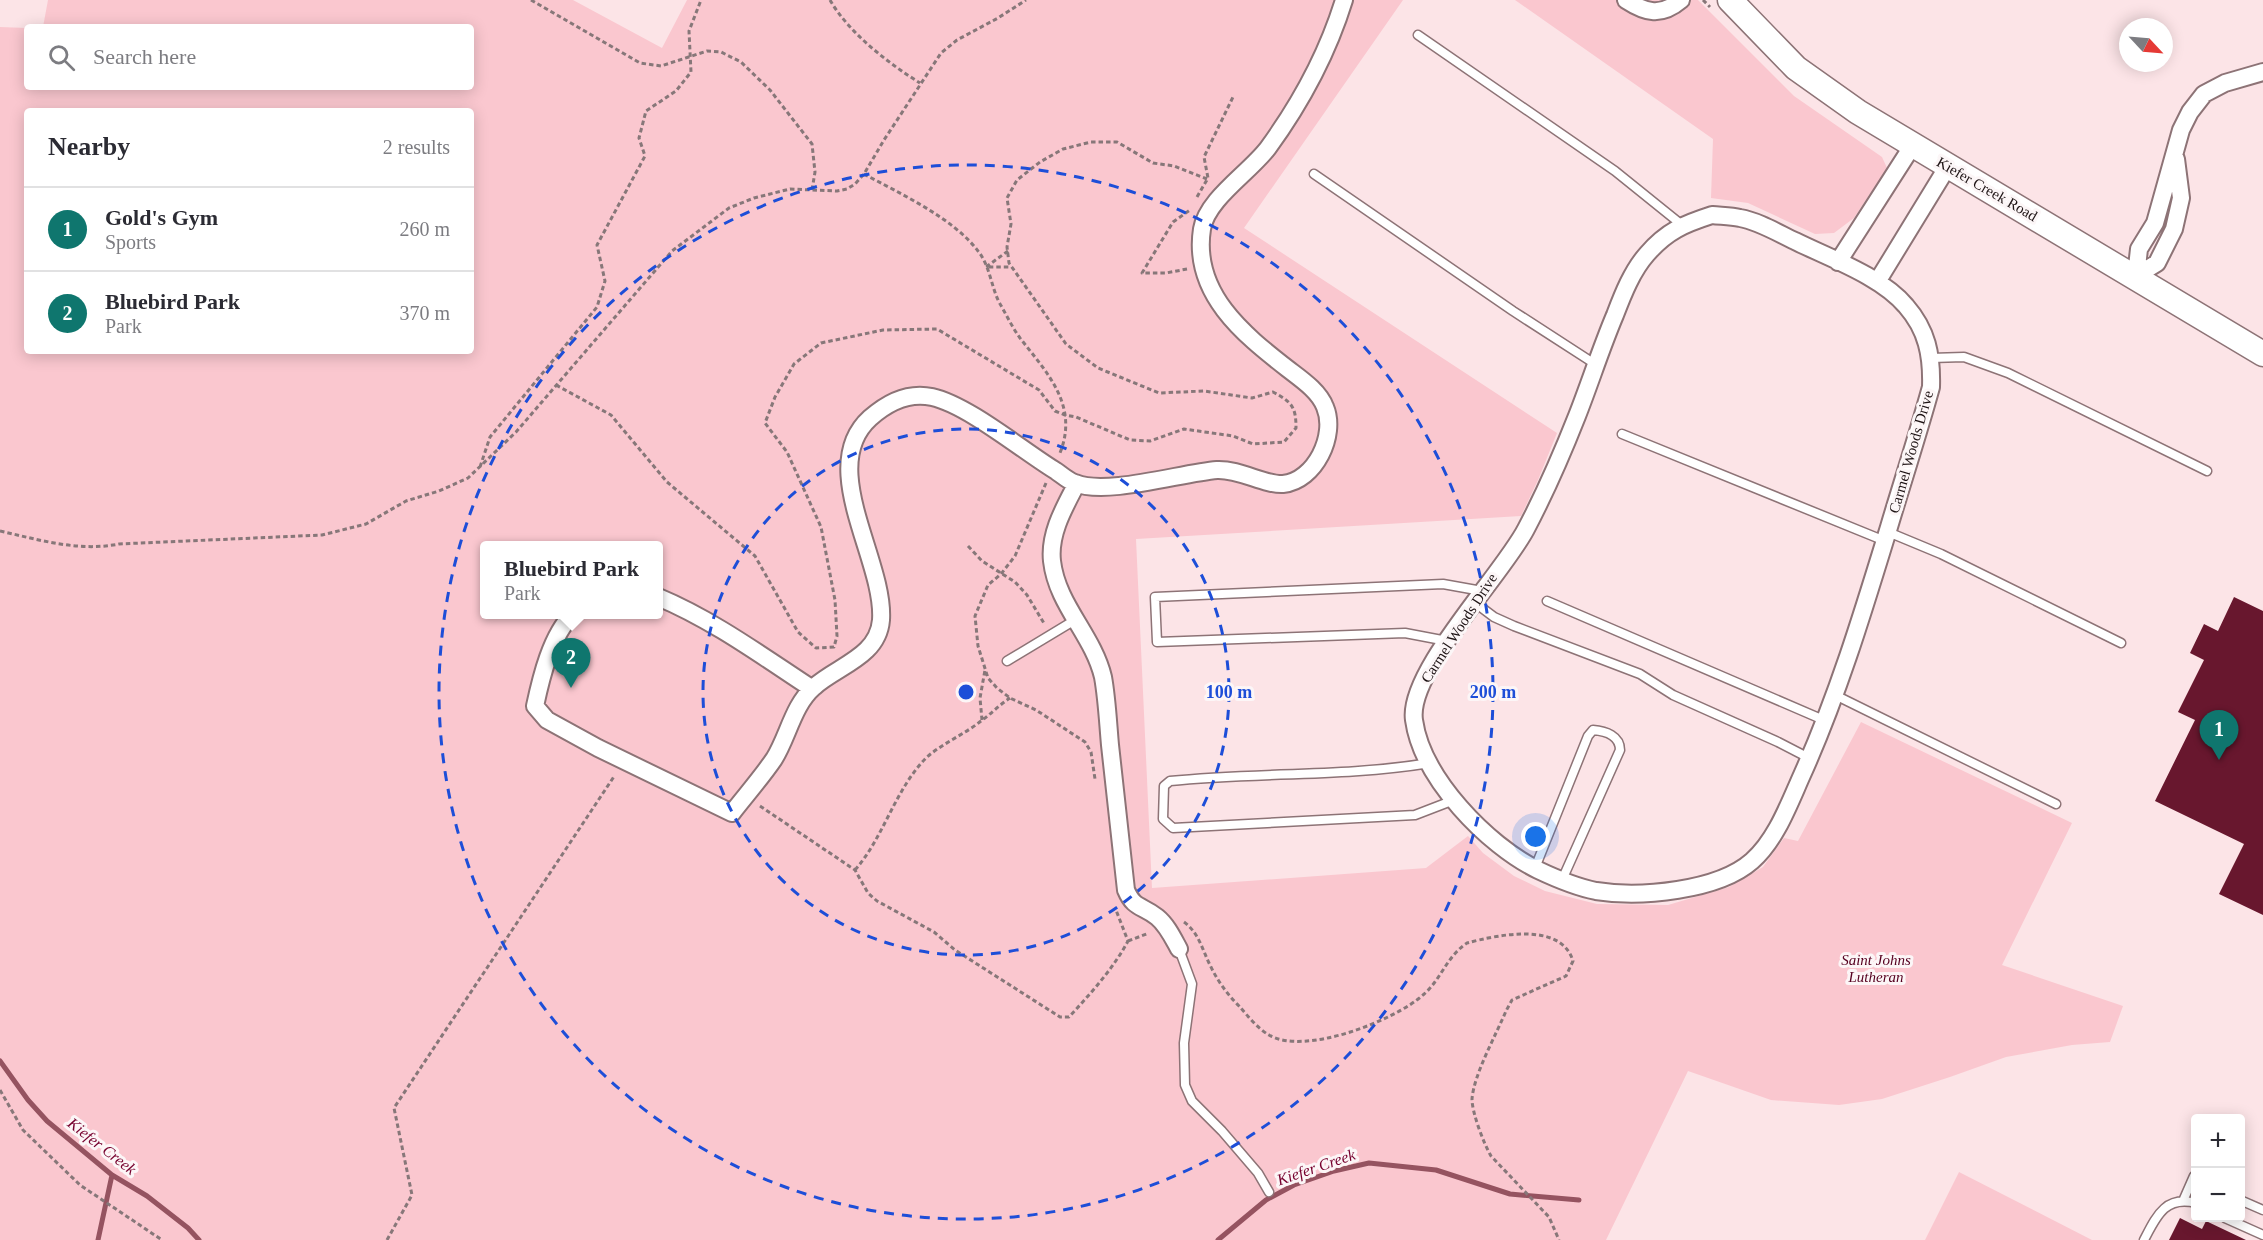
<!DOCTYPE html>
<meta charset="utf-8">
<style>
body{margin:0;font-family:Georgia,serif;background:#f2f2f3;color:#2b2b33}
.controls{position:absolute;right:18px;bottom:18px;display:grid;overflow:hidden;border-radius:6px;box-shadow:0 3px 15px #0003}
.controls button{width:54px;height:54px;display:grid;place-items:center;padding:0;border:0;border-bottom:2px solid #e1e1e2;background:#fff;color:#2b2b33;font:30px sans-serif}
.compass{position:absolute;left:2119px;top:18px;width:54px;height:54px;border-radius:50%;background:#fff;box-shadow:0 3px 15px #0003;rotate:116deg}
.you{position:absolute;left:1536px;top:837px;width:21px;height:21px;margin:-15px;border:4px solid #fff;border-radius:50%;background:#1a73e8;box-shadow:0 0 0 9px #1a73e833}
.badge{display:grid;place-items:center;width:39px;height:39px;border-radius:50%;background:#0f766e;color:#fff;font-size:20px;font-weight:700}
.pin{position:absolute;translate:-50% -50px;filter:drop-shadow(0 2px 3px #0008)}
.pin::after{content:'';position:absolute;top:32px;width:21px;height:18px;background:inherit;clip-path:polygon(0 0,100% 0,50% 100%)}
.popup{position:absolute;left:480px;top:541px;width:183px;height:78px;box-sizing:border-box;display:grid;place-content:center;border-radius:6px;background:#fff;filter:drop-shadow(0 2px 4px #0005);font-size:20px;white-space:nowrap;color:#7c7c81}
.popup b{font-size:22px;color:#2b2b33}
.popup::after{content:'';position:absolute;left:50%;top:100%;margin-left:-12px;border:12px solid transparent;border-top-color:#fff}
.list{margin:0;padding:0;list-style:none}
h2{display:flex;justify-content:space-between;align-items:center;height:78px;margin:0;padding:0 24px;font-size:26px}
h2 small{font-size:20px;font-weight:400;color:#7c7c81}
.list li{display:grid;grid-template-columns:39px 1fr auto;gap:18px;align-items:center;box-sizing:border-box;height:84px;padding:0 24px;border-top:2px solid #e1e1e2}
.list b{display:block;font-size:22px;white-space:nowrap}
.list p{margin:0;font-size:20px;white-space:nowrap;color:#7c7c81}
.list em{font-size:20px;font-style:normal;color:#7c7c81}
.icon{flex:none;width:33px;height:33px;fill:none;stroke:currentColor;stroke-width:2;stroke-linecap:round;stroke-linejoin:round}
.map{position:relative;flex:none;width:2263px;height:1240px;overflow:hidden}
.search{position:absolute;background:#fff;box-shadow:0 3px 15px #0003;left:24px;top:24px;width:450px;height:66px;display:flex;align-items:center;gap:15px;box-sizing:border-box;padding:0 21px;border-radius:6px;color:#7c7c81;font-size:22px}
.panel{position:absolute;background:#fff;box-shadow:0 3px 15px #0003;left:24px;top:108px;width:450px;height:246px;border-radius:6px}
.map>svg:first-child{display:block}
.green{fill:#fac7cf;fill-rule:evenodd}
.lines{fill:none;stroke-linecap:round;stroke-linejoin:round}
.stream{stroke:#955360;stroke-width:5}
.building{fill:#68172e}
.lane-casing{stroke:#8d7376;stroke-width:11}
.street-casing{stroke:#8d7376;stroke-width:20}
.secondary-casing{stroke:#8d7376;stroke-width:27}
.path{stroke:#877779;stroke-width:3;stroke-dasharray:4.5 3;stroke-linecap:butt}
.lane{stroke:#fff;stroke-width:8}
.street{stroke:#fff;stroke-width:16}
.secondary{stroke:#fff;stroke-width:24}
.ring{fill:none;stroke:#1d4ed8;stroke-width:3;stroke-dasharray:10 8}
.labels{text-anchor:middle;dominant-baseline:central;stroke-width:6;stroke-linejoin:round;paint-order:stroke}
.street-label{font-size:15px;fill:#1d1314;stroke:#fcf6f7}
.park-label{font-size:15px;font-style:italic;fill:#560120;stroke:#fcf6f7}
.water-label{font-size:16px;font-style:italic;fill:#76012e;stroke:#fcf6f7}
.centre{fill:#1d4ed8;stroke:#fcf6f7;stroke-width:3}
.ring-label{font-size:18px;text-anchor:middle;font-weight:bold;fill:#1d4ed8;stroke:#fcf6f7;stroke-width:6;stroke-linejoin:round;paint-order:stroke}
</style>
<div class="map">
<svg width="2263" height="1240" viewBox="0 0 2263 1240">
<rect width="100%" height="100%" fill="#fce4e7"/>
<path class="green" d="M 48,0 L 573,0 L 662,48 L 687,0 L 1403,0 L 1244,228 L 1557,433 L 1538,480 L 1521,516 L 1136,539 L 1152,888 L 1426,868 L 1468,836 L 1483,853 L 1514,876 L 1545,891 L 1597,904 L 1668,905 L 1729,887 L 1763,867 L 1784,838 L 1798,841 L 1861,722 L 2072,823 L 2002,965 L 2123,1006 L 2110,1042 L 2072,1045 L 2006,1057 L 1950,1077 L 1882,1099 L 1839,1105 L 1771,1100 L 1688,1071 L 1606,1240 L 0,1240 L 0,27 L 27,28 L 27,87 L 471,87 L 471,27 L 43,27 ZM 27,111 L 471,111 L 471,351 L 27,351 ZM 484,546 L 658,546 L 658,614 L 484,614 Z
M 1515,0 L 1698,0 L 1794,96 L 1882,157 L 1887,168 L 1854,218 L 1834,233 L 1815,234 L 1748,203 L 1711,198 L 1713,139 Z
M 1959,1172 L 2092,1240 L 1925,1240 Z"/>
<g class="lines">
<path class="stream" d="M 0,1061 L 28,1100 L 47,1121 L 112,1175 L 147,1196 L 188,1228 L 199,1240
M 98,1240 L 112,1175
M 1218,1240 L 1266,1200 L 1294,1185 L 1334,1171 L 1369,1163 L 1436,1170 L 1510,1194 L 1579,1200"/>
</g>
<path class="building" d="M 2234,597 L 2263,611 L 2263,915 L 2219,894 L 2244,844 L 2155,801 L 2195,720 L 2178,712 L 2204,660 L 2190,653 L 2204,624 L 2218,631 Z
M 2180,1218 L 2202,1229 L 2206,1221 L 2246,1240 L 2169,1240 Z"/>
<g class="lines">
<g class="lane-casing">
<path id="lane" d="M 1418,35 L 1615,171 L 1682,225
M 1314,174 L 1513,311 L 1595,364
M 1931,358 L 1964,357 L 2008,373 L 2207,471
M 1622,434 L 1885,541
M 1888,532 L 1941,554 L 2121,643
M 1547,601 L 1826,721
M 1474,602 L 1494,617 L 1514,626 L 1640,674 L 1673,695 L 1778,742 L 1809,758
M 1447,641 L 1405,633 L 1157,642 L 1155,597 L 1443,584 L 1482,591
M 1007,661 L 1075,620
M 1835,695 L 2056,804
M 1430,763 C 1344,777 1257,772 1170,781 L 1164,786 L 1163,819 L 1173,828 L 1415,815 L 1454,800
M 1535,868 L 1588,736 L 1593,730 C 1606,731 1620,736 1620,750 L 1562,880
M 1179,949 L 1192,984 L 1184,1043 L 1185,1085 L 1192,1101 L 1222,1131 L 1258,1173 L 1269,1192
M 2240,1200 L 2263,1210
M 2183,1201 L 2194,1176 L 2196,1177
M 2225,1218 L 2263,1235
M 2144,1240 C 2156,1217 2165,1195 2196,1203"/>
</g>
<g class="street-casing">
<path id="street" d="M 1626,0 C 1646,13 1661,17 1681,0
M 1712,215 C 1721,216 1731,216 1740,218 C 1758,221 1778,233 1795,241 C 1829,258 1881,276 1906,306 C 1927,330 1932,355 1931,387 C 1918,434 1903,480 1889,527 C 1863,612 1838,695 1802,775 C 1789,804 1776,840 1752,861 C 1718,891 1640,898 1596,891 C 1576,887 1557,879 1538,870 C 1487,845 1422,778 1414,720 C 1407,672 1503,574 1526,529 C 1545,493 1562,454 1577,416 C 1590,383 1601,348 1615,315 C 1623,294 1632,271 1647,254 C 1667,231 1684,224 1712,215 Z
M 1838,262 L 1913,145
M 2136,276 L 2139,249 L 2155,223 L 2181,130 L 2190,112 L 2204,94 L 2225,83 L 2263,72
M 2136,276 L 2157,263 L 2174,229 L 2181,198 L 2176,159
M 1877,282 L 1948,166
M 1076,485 C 1064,508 1049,534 1052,561 C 1057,605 1093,635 1103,677 C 1107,699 1108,723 1110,745 C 1115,793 1121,841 1126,890 C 1134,909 1142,905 1157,917 C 1167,925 1173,938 1179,949
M 658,597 C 713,620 762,656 811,688
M 573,614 C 551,635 541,678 535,706 L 547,720 L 598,748 L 732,813 C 746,795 761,778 774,759 C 788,737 793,705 814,687 C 837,666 878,657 881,620 C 885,560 816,467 870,418 C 888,402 909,392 932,397 C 968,405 1023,451 1056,471 C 1062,475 1068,481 1075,483 C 1106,496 1181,473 1217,470 C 1240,469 1264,485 1283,484 C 1315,481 1337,435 1325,407 C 1319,391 1301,379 1288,369 C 1243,334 1192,293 1202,229 C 1207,199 1249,173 1268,148 C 1300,104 1328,52 1344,0"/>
</g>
<g class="secondary-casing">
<path id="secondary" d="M 1730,0 L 1796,68 L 1858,112 L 2263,354"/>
</g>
<path class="path" d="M 531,0 L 640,63 L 661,66 L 707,51 L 721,52 L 741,62 L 770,90 L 812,144 L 815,172 L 812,190
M 830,0 C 849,33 888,63 920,83
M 1703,0 L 1710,7
M 864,174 C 901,194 953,218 978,251 C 990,266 991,286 999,302 C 1006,314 1012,327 1020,338 C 1047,373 1079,405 1060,453
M 1197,197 L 1208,178 L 1204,157 L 1233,97
M 1008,251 L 986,267 L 1011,267
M 1187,269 L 1166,273 L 1142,273 L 1173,222 L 1190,210
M 556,385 L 611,415 L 667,482 L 755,556 L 798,632 L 816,648 L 834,647 L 837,636 L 835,600 L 821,527 L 787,452 L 765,423 L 775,397 L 794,364 L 821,343 L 883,330 L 937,329 L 1039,390 L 1055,411 L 1065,415 L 1076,417 L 1130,440 L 1150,441 L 1184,429 L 1233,436 L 1253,444 L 1284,442 L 1296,428 C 1296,407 1292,402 1273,392 L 1252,398 L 1204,391 L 1159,393 L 1098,368 L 1066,344 L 1009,263 L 1007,247 L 1011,224 L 1007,198 L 1017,180 L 1040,162 L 1063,149 L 1091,142 L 1117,142 L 1153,163 L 1174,166 L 1207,179
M 480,467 L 490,437 L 597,307 L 605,281 L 597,245 L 645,156 L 639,138 L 646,111 L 676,91 L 691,72 L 689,31 L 701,0
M 1046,483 L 1015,556 L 1001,574 L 988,585 L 975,616 L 978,646 L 988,678 L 997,688 L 1010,698 L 1036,710 L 1085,742 L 1091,752 L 1095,779
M 0,531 C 40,540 79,552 119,544 L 322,535 L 366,524 L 406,501 L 439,491 L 468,478 L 516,432 L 672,251 L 729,208 L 754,198 L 790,189 L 837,191 L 847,189 L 855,184 L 864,174 L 884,140 L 941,53 L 957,40 L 998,18 L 1026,0
M 968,546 L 982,561 L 1015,582 L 1027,595 L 1045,625
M 982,720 L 980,698 L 985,670
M 760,806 L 855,870 L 868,893 L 877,901 L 934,932 L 955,950 L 1060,1017 L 1069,1017 C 1091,993 1113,969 1128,941 L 1116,910
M 855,870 C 884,837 895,789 927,757 C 943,743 965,734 981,721 C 991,714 999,705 1010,698
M 1184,922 C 1199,933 1202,949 1210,965 C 1217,980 1227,994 1239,1006 C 1247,1015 1258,1029 1269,1035 C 1304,1056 1394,1021 1423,995 C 1441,980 1446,957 1467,943 C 1497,935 1561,921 1573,961 L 1566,976 L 1512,1000 L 1506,1011 C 1496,1035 1474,1074 1472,1099 C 1472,1113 1484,1144 1491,1156 L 1549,1217 L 1559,1240
M 1128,941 L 1149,933
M 0,1090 L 23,1130 L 80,1185 L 162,1240
M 387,1240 L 412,1195 L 394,1108 L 615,775"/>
<use href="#lane" class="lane"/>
<use href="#street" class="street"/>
<use href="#secondary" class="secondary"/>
</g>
<g class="ring">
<circle cx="966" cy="692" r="263"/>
<circle cx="966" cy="692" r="527"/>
</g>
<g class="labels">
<g class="street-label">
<text transform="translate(1987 189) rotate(30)">Kiefer Creek Road</text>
<text transform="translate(1911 452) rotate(-74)">Carmel Woods Drive</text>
<text transform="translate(1459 628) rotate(-57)">Carmel Woods Drive</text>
</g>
<g class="park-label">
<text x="1876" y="960">Saint Johns<tspan x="1876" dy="17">Lutheran</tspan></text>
</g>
<g class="water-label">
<text transform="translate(102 1146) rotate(38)">Kiefer Creek</text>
<text transform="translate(1316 1167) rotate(-19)">Kiefer Creek</text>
</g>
</g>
<circle cx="966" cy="692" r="9" class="centre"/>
<g class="ring-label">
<text x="1229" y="698">100 m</text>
<text x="1493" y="698">200 m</text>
</g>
</svg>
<div class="controls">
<button>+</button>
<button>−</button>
</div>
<svg class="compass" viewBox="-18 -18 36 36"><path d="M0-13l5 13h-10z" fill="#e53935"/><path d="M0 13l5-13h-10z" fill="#7c7c81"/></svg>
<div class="you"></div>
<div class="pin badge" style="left:2219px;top:760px">1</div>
<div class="pin badge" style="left:571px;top:688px">2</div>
<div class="popup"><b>Bluebird Park</b>Park</div>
<div class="search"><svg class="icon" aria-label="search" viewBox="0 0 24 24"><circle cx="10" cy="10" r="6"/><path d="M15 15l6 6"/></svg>Search here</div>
<section class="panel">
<h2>Nearby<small>2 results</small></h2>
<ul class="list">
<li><span class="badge">1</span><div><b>Gold's Gym</b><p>Sports</p></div><em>260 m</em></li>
<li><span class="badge">2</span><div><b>Bluebird Park</b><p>Park</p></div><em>370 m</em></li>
</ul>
</section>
</div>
